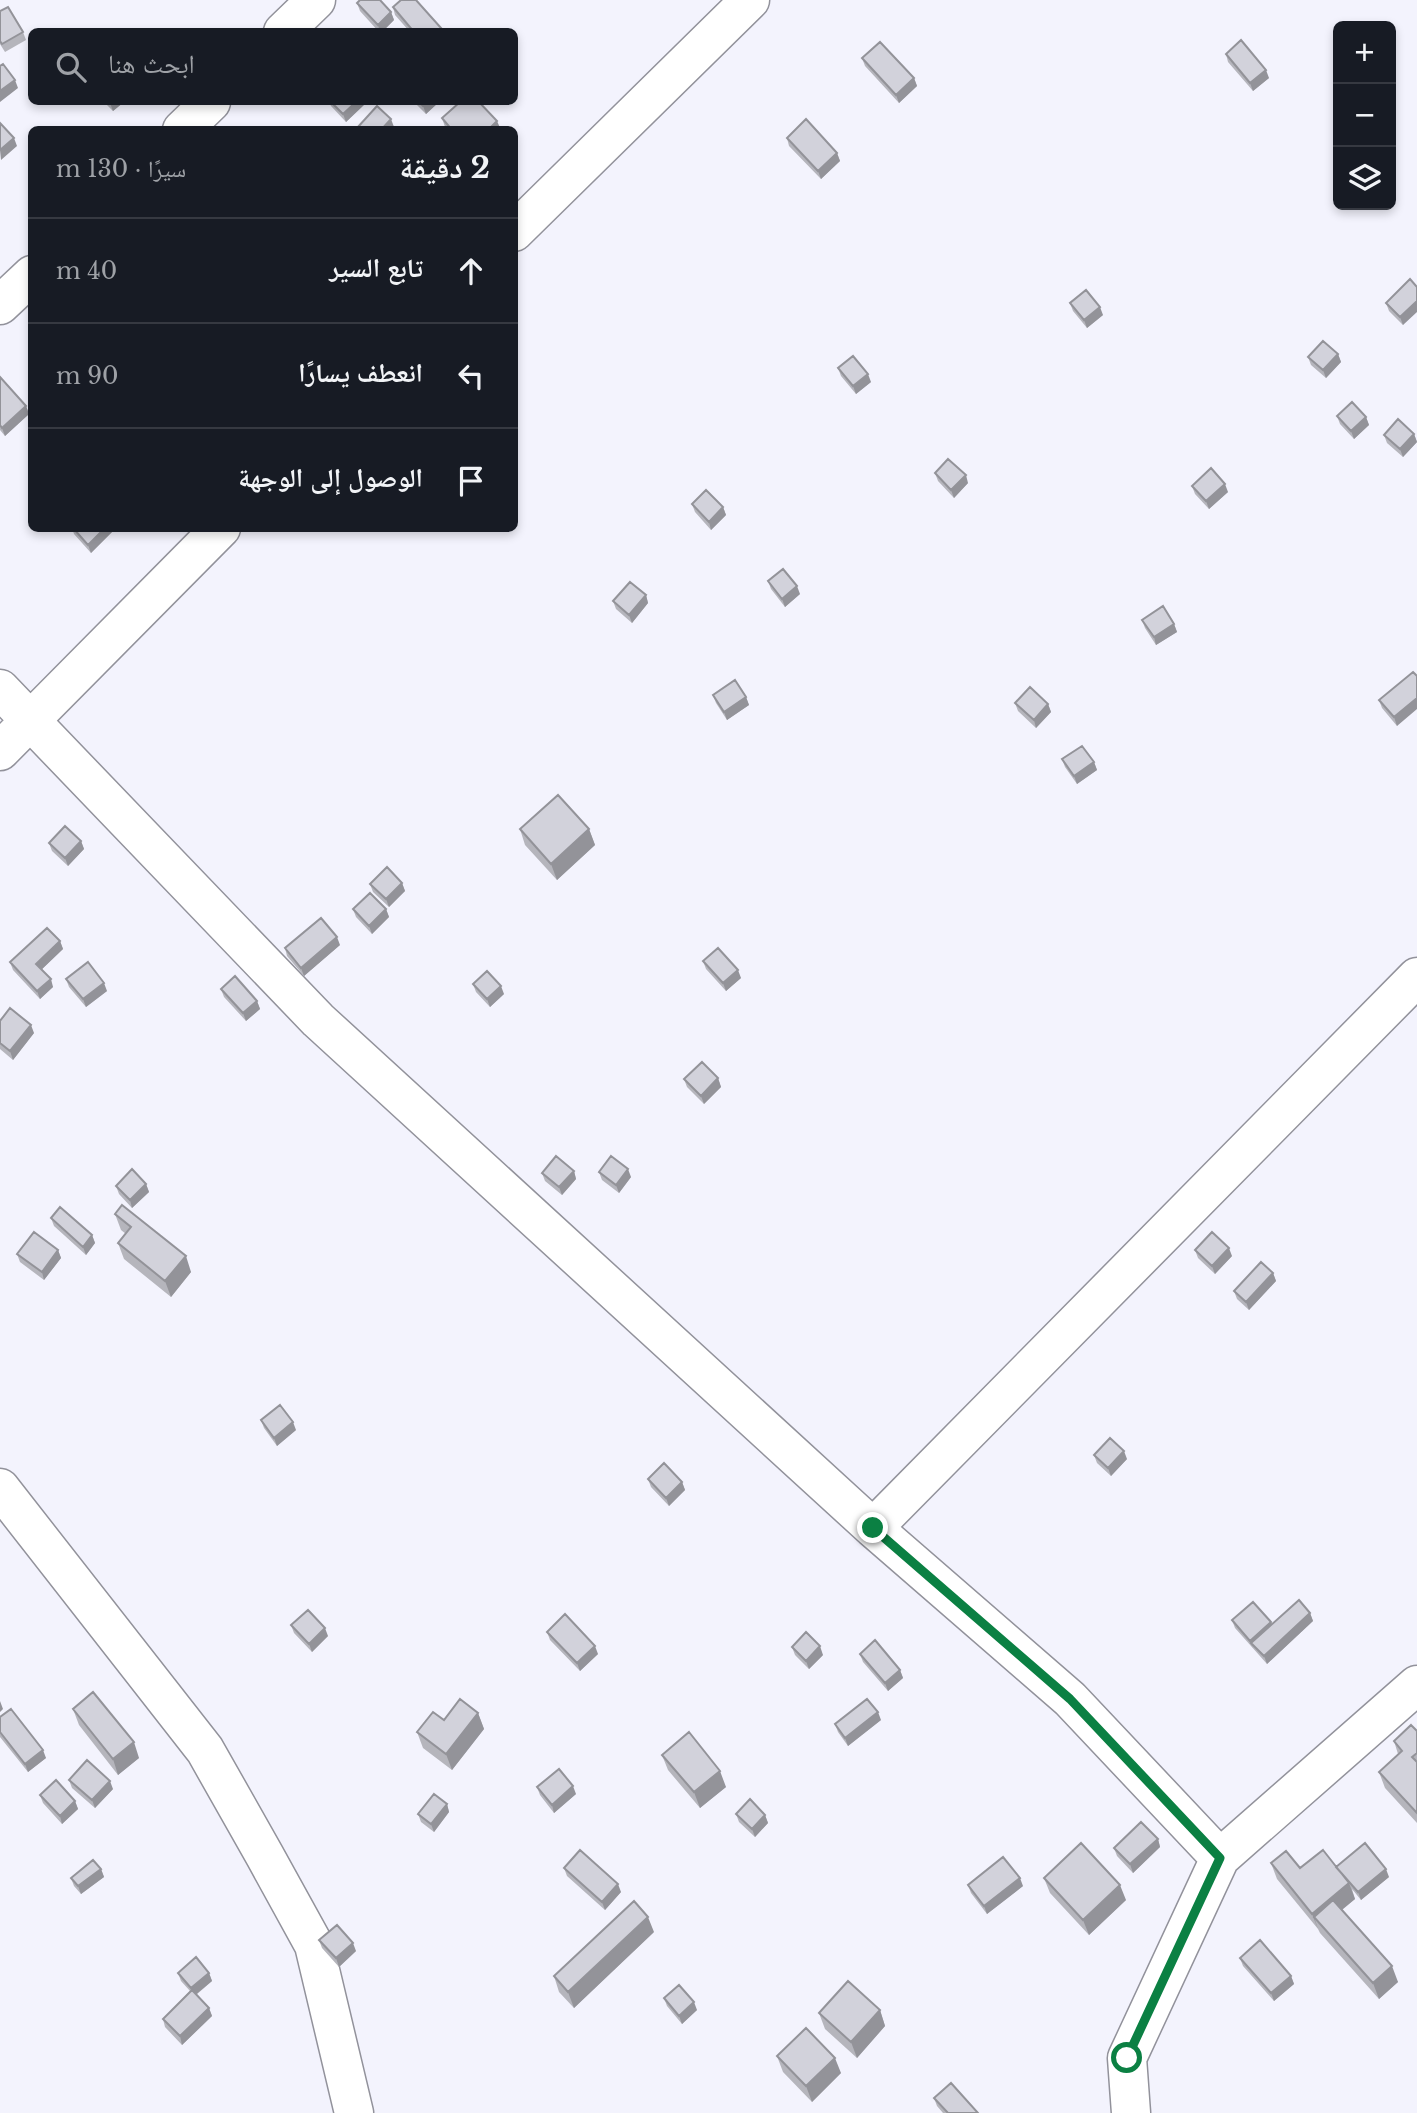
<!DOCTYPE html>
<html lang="ar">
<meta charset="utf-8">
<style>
body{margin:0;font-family:"Libre Baskerville","Noto Naskh Arabic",serif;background:#242831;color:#f1f3f6;direction:rtl}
.controls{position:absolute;right:21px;top:21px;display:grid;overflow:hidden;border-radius:10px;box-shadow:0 4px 10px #0003}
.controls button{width:63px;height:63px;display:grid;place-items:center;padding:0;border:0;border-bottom:2px solid #363941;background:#171b24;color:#f1f3f6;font:35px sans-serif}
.stop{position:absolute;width:21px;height:21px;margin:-16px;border:5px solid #0b8043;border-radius:50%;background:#fff}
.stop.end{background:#0b8043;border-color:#fff;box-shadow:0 2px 7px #0008}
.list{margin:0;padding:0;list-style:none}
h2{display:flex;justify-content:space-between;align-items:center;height:91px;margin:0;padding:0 28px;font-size:30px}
h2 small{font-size:23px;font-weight:400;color:#9ea1a6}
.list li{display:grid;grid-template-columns:46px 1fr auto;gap:21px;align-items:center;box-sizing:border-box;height:105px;padding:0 28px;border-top:2px solid #363941}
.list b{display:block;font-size:26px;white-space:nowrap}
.list em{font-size:23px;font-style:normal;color:#9ea1a6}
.icon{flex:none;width:38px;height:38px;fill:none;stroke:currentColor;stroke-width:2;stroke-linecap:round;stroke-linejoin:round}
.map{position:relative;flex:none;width:1417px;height:2113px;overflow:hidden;direction:ltr}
.search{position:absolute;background:#171b24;box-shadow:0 4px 10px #0003;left:28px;top:28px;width:490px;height:77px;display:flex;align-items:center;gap:18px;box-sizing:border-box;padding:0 24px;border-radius:10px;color:#9ea1a6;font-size:26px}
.panel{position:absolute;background:#171b24;box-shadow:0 4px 10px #0003;left:28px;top:126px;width:490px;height:406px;border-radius:10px;direction:rtl}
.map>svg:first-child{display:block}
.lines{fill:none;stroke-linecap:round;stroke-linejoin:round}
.minor-casing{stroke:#92929b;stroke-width:41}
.minor{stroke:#fff;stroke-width:38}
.wall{fill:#b5b5bc}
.shaded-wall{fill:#939399}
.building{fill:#d2d2db;stroke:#939399;stroke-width:2}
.route{stroke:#0b8043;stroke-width:9}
</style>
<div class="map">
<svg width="1417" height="2113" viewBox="0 0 1417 2113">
<rect width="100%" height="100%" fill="#f3f3fd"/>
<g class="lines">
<g class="minor-casing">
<path id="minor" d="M 283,32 L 316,0
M 182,130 L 211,102
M 514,232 L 750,0
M 0,305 L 32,275
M 0,689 L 318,1020 L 873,1528 L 1070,1699 L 1220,1858
M 0,751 L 221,528
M 0,1488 L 205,1750 L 265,1856 L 314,1945 L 354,2113
M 873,1528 L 1417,977
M 1131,2113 L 1127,2058 L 1220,1858 L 1417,1685"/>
</g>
<use href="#minor" class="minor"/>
</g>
<path class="wall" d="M 357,3 L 391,12 L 394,20 L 382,32 L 379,32 L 360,11 Z
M 393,7 L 441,28 L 443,32 L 410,32 L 395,15 Z
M 0,11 L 23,32 L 26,40 L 5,52 L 0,44 Z
M 1226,54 L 1269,78 L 1253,91 L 1228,62 Z
M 862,58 L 914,78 L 917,86 L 899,103 L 865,66 Z
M 104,102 L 124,102 L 113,111 Z
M 329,102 L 366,102 L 366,103 L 346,122 L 331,106 Z
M 414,102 L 439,102 L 426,114 Z
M 442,118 L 501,130 L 446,130 Z
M 787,138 L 837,153 L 840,161 L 821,179 L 789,146 Z
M 1410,279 L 1403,325 L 1389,311 L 1386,303 Z
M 1070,303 L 1103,315 L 1087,328 L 1073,311 Z
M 1338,354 L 1341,362 L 1326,378 L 1311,365 L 1308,357 Z
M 838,368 L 871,382 L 856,394 L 841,376 Z
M 0,377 L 26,406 L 29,414 L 5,436 L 0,430 Z
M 1337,416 L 1366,417 L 1369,425 L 1354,439 L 1340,424 Z
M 1414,434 L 1417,442 L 1403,457 L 1387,443 L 1384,435 Z
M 935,473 L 968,483 L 954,498 L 938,481 Z
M 1192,486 L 1228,492 L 1209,509 L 1195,494 Z
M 692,504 L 723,507 L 726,515 L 711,530 L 695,512 Z
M 72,528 L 116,528 L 91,553 L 74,534 Z
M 768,581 L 800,594 L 785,607 L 771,589 Z
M 646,595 L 648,603 L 632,623 L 616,609 L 613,601 Z
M 1142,620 L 1174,624 L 1177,632 L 1156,645 L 1145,628 Z
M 1413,672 L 1397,726 L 1382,708 L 1379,700 Z
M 713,695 L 746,697 L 749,705 L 727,720 L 716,703 Z
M 1015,703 L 1048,704 L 1051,712 L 1036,728 L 1018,711 Z
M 1062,759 L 1094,762 L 1097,770 L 1077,784 L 1065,767 Z
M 520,829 L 589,829 L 595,845 L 557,880 L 525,845 Z
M 81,841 L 84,849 L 68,866 L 52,851 L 49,843 Z
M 402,883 L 405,891 L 389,907 L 373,892 L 370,884 Z
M 353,909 L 386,909 L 389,917 L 372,934 L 356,917 Z
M 60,941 L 63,949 L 42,969 L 53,987 L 40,999 L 13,970 L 10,962 Z
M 340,945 L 304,976 L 287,956 L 285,948 Z
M 703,961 L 741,978 L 726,991 L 706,969 Z
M 66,979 L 107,991 L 86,1007 L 69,987 Z
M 473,984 L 504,994 L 490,1007 L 476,992 Z
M 221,989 L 257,1001 L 260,1009 L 246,1021 L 224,997 Z
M 0,1021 L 34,1033 L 13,1060 L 0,1049 Z
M 718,1078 L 721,1087 L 704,1104 L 687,1087 L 684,1079 Z
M 574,1171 L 576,1179 L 562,1195 L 545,1181 L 542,1173 Z
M 599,1172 L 631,1177 L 619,1193 L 602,1180 Z
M 146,1184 L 149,1192 L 132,1208 L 119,1194 L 116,1186 Z
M 115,1214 L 191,1272 L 171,1297 L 124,1259 L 118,1243 L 126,1234 L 121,1230 Z
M 51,1218 L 92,1235 L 95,1243 L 86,1255 L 54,1226 Z
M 58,1250 L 61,1258 L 44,1280 L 20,1262 L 17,1254 Z
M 1195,1250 L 1232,1256 L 1215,1274 L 1198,1258 Z
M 1273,1273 L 1276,1281 L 1249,1310 L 1237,1299 L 1234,1291 Z
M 261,1420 L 296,1430 L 277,1446 L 264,1428 Z
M 1094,1455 L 1127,1459 L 1111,1476 L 1097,1463 Z
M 648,1479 L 682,1482 L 685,1490 L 669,1506 L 651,1487 Z
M 1310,1613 L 1313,1621 L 1267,1664 L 1235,1628 L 1232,1620 L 1271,1622 L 1272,1624 Z
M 291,1625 L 328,1636 L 312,1652 L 294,1633 Z
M 547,1632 L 598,1654 L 580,1671 L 550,1640 Z
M 792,1647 L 823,1655 L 809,1669 L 795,1655 Z
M 860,1654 L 900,1670 L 903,1678 L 888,1691 L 863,1662 Z
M 73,1709 L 139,1758 L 118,1775 L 79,1725 Z
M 478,1713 L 484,1729 L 452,1770 L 423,1748 L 417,1732 L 444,1720 Z
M 0,1717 L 46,1758 L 28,1772 L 0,1737 Z
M 881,1720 L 848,1746 L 838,1732 L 835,1724 Z
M 1417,1731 L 1417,1823 L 1385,1788 L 1379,1772 L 1398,1754 L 1394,1741 Z
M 662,1755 L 726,1787 L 700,1808 L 668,1770 Z
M 69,1780 L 113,1789 L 95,1808 L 72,1788 Z
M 537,1787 L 576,1794 L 554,1813 L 540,1795 Z
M 40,1795 L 75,1801 L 78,1809 L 62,1824 L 43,1803 Z
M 447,1804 L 449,1812 L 434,1832 L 421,1822 L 418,1814 Z
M 736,1814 L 765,1815 L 768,1823 L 755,1837 L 739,1822 Z
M 1158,1839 L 1160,1847 L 1133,1873 L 1117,1856 L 1114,1848 Z
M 1271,1863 L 1300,1868 L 1337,1867 L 1389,1877 L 1361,1900 L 1352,1889 L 1355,1899 L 1342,1910 L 1398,1982 L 1379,1999 L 1320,1933 L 1318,1929 L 1277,1879 Z
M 564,1868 L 621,1892 L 605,1910 L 567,1876 Z
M 101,1869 L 104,1877 L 81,1894 L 74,1886 L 71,1878 Z
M 1044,1878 L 1126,1900 L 1089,1935 L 1050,1893 Z
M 968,1885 L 1023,1886 L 987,1914 L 971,1893 Z
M 654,1932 L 574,2008 L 559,1992 L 554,1976 Z
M 319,1940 L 356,1951 L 339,1967 L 322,1948 Z
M 1240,1958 L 1291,1976 L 1294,1984 L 1274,2001 L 1243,1966 Z
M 178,1973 L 209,1973 L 212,1981 L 196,1995 L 209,2008 L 212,2016 L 182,2045 L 165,2027 L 163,2019 L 190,1991 L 181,1981 Z
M 664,1998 L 697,2010 L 682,2024 L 667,2006 Z
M 880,2010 L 885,2026 L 857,2058 L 825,2029 L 819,2013 Z
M 777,2056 L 841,2073 L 812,2102 L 783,2072 Z
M 934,2098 L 978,2113 L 943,2113 L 937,2106 Z"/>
<path class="shaded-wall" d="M 391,12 L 394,20 L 382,32 L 380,32 L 378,25 Z
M 1266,70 L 1269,78 L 1253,91 L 1250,83 Z
M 914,78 L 917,86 L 899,103 L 896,95 Z
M 15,80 L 18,88 L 0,102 L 0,91 Z
M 112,102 L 124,102 L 113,111 L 110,103 Z
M 356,102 L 366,102 L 366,103 L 346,122 L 343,114 Z
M 428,102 L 439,102 L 426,114 L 423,106 Z
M 391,119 L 394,127 L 391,130 L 381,130 Z
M 497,121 L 501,130 L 488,130 Z
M 14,138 L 17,146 L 1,160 L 0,150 Z
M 837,153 L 840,161 L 821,179 L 818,171 Z
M 1417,301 L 1417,312 L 1403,325 L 1400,317 Z
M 1100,307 L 1103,315 L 1087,328 L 1084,320 Z
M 1338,354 L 1341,362 L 1326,378 L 1323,370 Z
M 868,374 L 871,382 L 856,394 L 853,386 Z
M 26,406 L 29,414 L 5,436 L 2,428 Z
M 1366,417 L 1369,425 L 1354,439 L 1351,431 Z
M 1414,434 L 1417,442 L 1403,457 L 1400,449 Z
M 966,475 L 968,483 L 954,498 L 951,490 Z
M 1225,484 L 1228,492 L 1209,509 L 1206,501 Z
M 723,507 L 726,515 L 711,530 L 709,522 Z
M 105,528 L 116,528 L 91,553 L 88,545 Z
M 797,586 L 800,594 L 785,607 L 782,599 Z
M 646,595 L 648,603 L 632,623 L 629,615 Z
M 1174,624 L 1177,632 L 1156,645 L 1154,637 Z
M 746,697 L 749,705 L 727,720 L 724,712 Z
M 1417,698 L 1417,709 L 1397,726 L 1394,717 Z
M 1048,704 L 1051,712 L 1036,728 L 1034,720 Z
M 1094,762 L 1097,770 L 1077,784 L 1074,776 Z
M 589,829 L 595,845 L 557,880 L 551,864 Z
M 81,841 L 84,849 L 68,866 L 65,858 Z
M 402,883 L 405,891 L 389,907 L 386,899 Z
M 386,909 L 389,917 L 372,934 L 369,926 Z
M 337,937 L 340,945 L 304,976 L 301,968 Z
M 60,941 L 63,949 L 39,972 L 36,964 Z
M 738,970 L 741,978 L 726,991 L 723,983 Z
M 51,979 L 53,987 L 40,999 L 37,991 Z
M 104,983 L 107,991 L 86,1007 L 83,999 Z
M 501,986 L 504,994 L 490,1007 L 487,999 Z
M 257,1001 L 260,1009 L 246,1021 L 243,1013 Z
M 31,1025 L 34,1033 L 13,1060 L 10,1051 Z
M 718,1078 L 721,1087 L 704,1104 L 701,1096 Z
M 628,1169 L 631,1177 L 619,1193 L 616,1185 Z
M 574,1171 L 576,1179 L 562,1195 L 559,1187 Z
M 146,1184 L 149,1192 L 132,1208 L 130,1200 Z
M 92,1235 L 95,1243 L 86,1255 L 83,1247 Z
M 1229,1248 L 1232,1256 L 1215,1274 L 1212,1266 Z
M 58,1250 L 61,1258 L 44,1280 L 42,1272 Z
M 186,1256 L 191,1272 L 171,1297 L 165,1281 Z
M 1273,1273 L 1276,1281 L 1249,1310 L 1246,1302 Z
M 293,1422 L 296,1430 L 277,1446 L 274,1438 Z
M 1124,1451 L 1127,1459 L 1111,1476 L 1108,1468 Z
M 682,1482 L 685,1490 L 669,1506 L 666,1498 Z
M 1310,1613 L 1313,1621 L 1267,1664 L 1264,1656 Z
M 1271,1622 L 1274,1630 L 1251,1643 L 1253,1649 L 1250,1641 Z
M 325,1628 L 328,1636 L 312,1652 L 309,1644 Z
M 595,1646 L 598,1654 L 580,1671 L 577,1663 Z
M 820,1646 L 823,1655 L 809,1669 L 806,1661 Z
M 900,1670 L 903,1678 L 888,1691 L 885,1683 Z
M 0,1701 L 3,1709 L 0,1712 Z
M 878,1712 L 881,1720 L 848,1746 L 845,1738 Z
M 478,1713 L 484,1729 L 452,1770 L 446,1754 Z
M 134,1742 L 139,1758 L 118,1775 L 113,1759 Z
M 43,1750 L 46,1758 L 28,1772 L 25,1764 Z
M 720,1771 L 726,1787 L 700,1808 L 694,1792 Z
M 110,1781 L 113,1789 L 95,1808 L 92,1800 Z
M 573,1786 L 576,1794 L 554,1813 L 552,1805 Z
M 75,1801 L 78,1809 L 62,1824 L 60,1816 Z
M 447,1804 L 449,1812 L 434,1832 L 431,1824 Z
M 765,1815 L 768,1823 L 755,1837 L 752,1829 Z
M 1158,1839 L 1160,1847 L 1133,1873 L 1130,1864 Z
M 101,1869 L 104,1877 L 81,1894 L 78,1886 Z
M 1386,1869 L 1389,1877 L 1361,1900 L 1358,1892 Z
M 1020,1878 L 1023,1886 L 987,1914 L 984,1906 Z
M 1349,1883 L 1355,1899 L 1322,1926 L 1314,1917 L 1318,1929 L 1312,1914 Z
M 618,1884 L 621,1892 L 605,1910 L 602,1902 Z
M 1120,1885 L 1126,1900 L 1089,1935 L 1083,1920 Z
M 648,1917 L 654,1932 L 574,2008 L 568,1992 Z
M 353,1943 L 356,1951 L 339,1967 L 336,1958 Z
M 1392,1966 L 1398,1982 L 1379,1999 L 1373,1983 Z
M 209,1973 L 212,1981 L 194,1996 L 191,1988 Z
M 1291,1976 L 1294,1984 L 1274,2001 L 1271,1993 Z
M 694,2002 L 697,2010 L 682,2024 L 679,2016 Z
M 209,2008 L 212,2016 L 182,2045 L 180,2036 Z
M 880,2010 L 885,2026 L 857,2058 L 851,2042 Z
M 835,2058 L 841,2073 L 812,2102 L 806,2086 Z"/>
<path class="building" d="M 360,0 L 380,0 L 391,12 L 378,25 L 357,3 Z
M 401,0 L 416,0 L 441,28 L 437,32 L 414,32 L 393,7 Z
M 8,7 L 23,32 L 2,44 L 0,41 L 0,11 Z
M 1241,40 L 1266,70 L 1250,83 L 1226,54 Z
M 880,42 L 914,78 L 896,95 L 862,58 Z
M 3,64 L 15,80 L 0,91 L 0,66 Z
M 331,102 L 356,102 L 343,114 Z
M 419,102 L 428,102 L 423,106 Z
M 460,102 L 479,102 L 497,121 L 488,130 L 452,130 L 442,118 Z
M 377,106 L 391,119 L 381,130 L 359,130 L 357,128 Z
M 806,119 L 837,153 L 818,171 L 787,138 Z
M 0,123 L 14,138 L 0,150 Z
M 1410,279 L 1417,287 L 1417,301 L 1400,317 L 1386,303 Z
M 1086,290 L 1100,307 L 1084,320 L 1070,303 Z
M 1323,341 L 1338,354 L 1323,370 L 1308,357 Z
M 853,356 L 868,374 L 853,386 L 838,368 Z
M 0,377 L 26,406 L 2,428 L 0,425 Z
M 1352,402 L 1366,417 L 1351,431 L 1337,416 Z
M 1398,419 L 1414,434 L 1400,449 L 1384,435 Z
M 948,459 L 966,475 L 951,490 L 935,473 Z
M 1211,468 L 1225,484 L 1206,501 L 1192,486 Z
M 706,490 L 723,507 L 709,522 L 692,504 Z
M 73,528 L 105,528 L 88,545 Z
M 783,569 L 797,586 L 782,599 L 768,581 Z
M 630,582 L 646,595 L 629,615 L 613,601 Z
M 1163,606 L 1174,624 L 1154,637 L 1142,620 Z
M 1413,672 L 1417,676 L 1417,698 L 1394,717 L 1379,700 Z
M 735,680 L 746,697 L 724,712 L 713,695 Z
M 1030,687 L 1048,704 L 1034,720 L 1015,703 Z
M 1082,746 L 1094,762 L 1074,776 L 1062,759 Z
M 558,795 L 589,829 L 551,864 L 520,829 Z
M 65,826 L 81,841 L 65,858 L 49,843 Z
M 387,867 L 402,883 L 386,899 L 370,884 Z
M 370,893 L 386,909 L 369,926 L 353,909 Z
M 321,918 L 337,937 L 301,968 L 285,948 Z
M 47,928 L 60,941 L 36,964 L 51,979 L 37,991 L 10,962 Z
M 718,948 L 738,970 L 723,983 L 703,961 Z
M 88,962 L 104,983 L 83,999 L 66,979 Z
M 487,971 L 501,986 L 487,999 L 473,984 Z
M 235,976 L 257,1001 L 243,1013 L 221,989 Z
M 10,1008 L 31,1025 L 10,1051 L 0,1043 L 0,1021 Z
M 702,1062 L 718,1078 L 701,1096 L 684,1079 Z
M 556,1156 L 574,1171 L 559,1187 L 542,1173 Z
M 611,1156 L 628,1169 L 616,1185 L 599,1172 Z
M 132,1169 L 146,1184 L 130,1200 L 116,1186 Z
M 122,1205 L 186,1256 L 165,1281 L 118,1243 L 131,1227 L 115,1214 Z
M 60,1207 L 92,1235 L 83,1247 L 51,1218 Z
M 34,1232 L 58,1250 L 42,1272 L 17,1254 Z
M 1212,1232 L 1229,1248 L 1212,1266 L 1195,1250 Z
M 1261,1262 L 1273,1273 L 1246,1302 L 1234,1291 Z
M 280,1405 L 293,1422 L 274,1438 L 261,1420 Z
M 1110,1438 L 1124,1451 L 1108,1468 L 1094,1455 Z
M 664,1463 L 682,1482 L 666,1498 L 648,1479 Z
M 1299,1600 L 1310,1613 L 1264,1656 L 1251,1643 Z
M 1253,1602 L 1271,1622 L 1250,1641 L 1232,1620 Z
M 308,1610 L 325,1628 L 309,1644 L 291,1625 Z
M 565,1614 L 595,1646 L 577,1663 L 547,1632 Z
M 806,1632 L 820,1646 L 806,1661 L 792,1647 Z
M 875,1640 L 900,1670 L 885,1683 L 860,1654 Z
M 93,1692 L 134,1742 L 113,1759 L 73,1709 Z
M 460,1699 L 478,1713 L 446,1754 L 417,1732 L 433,1712 L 444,1720 Z
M 867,1699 L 878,1712 L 845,1738 L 835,1724 Z
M 11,1709 L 43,1750 L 25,1764 L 0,1732 L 0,1717 Z
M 1411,1725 L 1417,1731 L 1417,1753 L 1412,1757 L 1417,1762 L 1417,1813 L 1379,1772 L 1402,1751 L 1394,1741 Z
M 689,1732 L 720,1771 L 694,1792 L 662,1755 Z
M 87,1760 L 110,1781 L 92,1800 L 69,1780 Z
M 559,1769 L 573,1786 L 552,1805 L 537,1787 Z
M 56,1780 L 75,1801 L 60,1816 L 40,1795 Z
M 434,1794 L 447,1804 L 431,1824 L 418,1814 Z
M 750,1799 L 765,1815 L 752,1829 L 736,1814 Z
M 1141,1822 L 1158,1839 L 1130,1864 L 1114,1848 Z
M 1081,1843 L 1120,1885 L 1083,1920 L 1044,1878 Z
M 1365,1843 L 1386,1869 L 1358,1892 L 1336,1867 Z
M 580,1850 L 618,1884 L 602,1902 L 564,1868 Z
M 1323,1850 L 1349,1883 L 1312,1914 L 1271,1863 L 1286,1851 L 1300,1868 Z
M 1003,1857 L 1020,1878 L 984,1906 L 968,1885 Z
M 93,1860 L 101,1869 L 78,1886 L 71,1878 Z
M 1333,1900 L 1392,1966 L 1373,1983 L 1314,1917 Z
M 634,1901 L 648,1917 L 568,1992 L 554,1976 Z
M 337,1925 L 353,1943 L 336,1958 L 319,1940 Z
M 1260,1940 L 1291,1976 L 1271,1993 L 1240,1958 Z
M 196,1957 L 209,1973 L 191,1988 L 178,1973 Z
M 848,1981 L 880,2010 L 851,2042 L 819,2013 Z
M 679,1985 L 694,2002 L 679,2016 L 664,1998 Z
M 192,1990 L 209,2008 L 180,2036 L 163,2019 Z
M 806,2028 L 835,2058 L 806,2086 L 777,2056 Z
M 951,2083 L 978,2113 L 948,2113 L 934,2098 Z"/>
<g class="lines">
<path class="route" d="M 873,1528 L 1070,1699 L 1220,1858 L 1127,2058"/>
</g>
</svg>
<div class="controls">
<button>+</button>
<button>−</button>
<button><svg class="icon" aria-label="layers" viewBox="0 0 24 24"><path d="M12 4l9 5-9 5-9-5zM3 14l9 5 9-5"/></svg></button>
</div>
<div class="stop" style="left:1127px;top:2058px"></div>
<div class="stop end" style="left:873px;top:1528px"></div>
<div class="search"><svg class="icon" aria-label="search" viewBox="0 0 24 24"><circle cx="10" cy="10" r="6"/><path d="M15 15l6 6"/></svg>ابحث هنا</div>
<section class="panel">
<h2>2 دقيقة<small>سيرًا · 130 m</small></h2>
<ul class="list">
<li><svg class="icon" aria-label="ahead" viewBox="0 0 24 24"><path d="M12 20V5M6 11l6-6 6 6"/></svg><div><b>تابع السير</b></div><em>40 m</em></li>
<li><svg class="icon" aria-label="left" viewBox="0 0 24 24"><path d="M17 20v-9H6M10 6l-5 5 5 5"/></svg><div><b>انعطف يسارًا</b></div><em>90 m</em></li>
<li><svg class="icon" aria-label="arrive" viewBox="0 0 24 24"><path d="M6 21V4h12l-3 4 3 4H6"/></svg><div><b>الوصول إلى الوجهة</b></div></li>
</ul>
</section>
</div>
